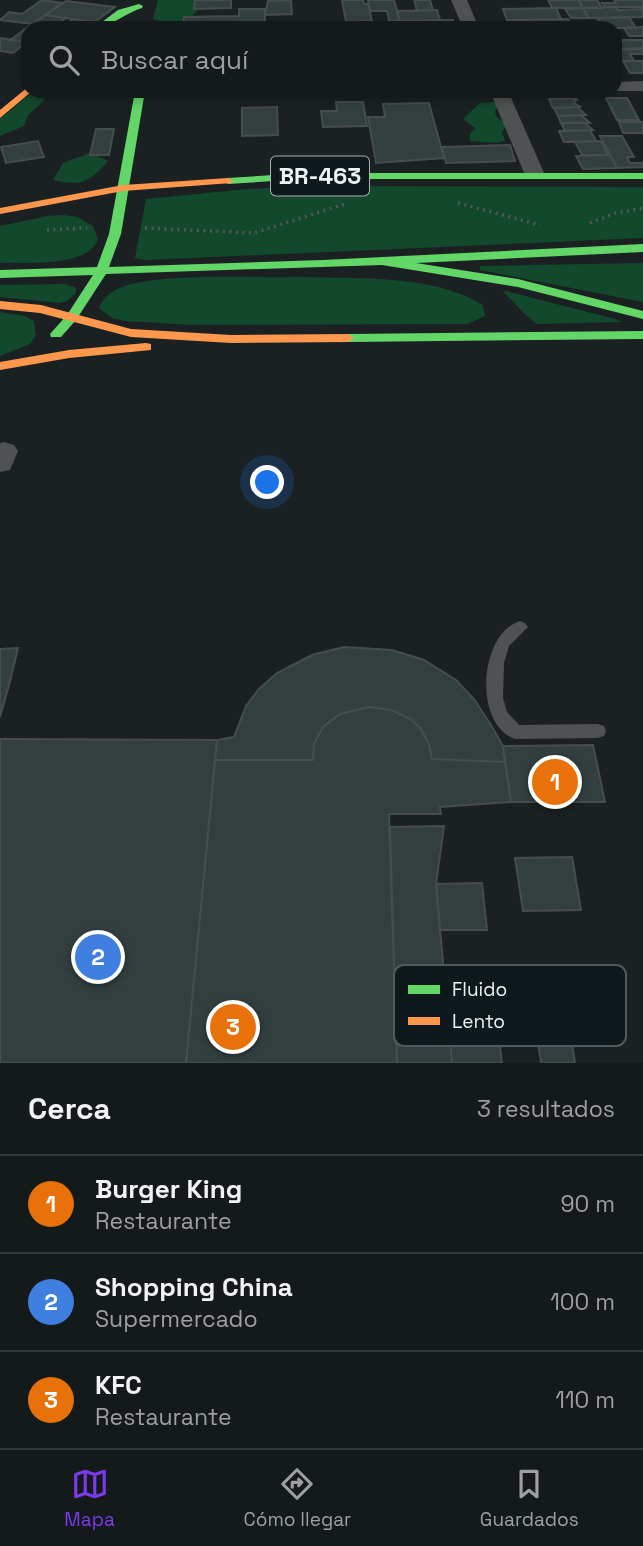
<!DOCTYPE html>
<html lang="es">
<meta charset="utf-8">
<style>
body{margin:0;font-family:"Space Grotesk",sans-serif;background:#212627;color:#f1f3f6}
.you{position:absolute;left:268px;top:483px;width:24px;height:24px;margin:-18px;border:5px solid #fff;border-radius:50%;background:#1a73e8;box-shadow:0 0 0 10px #1a73e833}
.badge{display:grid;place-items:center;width:46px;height:46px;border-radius:50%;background:#7c3aed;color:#fff;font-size:23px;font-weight:700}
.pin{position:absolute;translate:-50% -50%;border:4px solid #fff;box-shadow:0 2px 7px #0006}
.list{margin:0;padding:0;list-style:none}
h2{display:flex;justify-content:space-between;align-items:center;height:91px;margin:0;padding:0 28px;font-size:30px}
h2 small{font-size:23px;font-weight:400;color:#9da0a2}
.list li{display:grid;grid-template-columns:46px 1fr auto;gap:21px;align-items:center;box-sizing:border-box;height:98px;padding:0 28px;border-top:2px solid #333839}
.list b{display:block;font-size:26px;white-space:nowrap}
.list p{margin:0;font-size:23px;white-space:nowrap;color:#9da0a2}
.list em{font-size:23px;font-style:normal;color:#9da0a2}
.icon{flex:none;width:38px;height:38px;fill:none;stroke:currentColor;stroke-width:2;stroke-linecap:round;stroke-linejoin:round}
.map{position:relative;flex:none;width:643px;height:1063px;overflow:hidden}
.search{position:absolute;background:#14191a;box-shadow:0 4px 10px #0003;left:21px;right:21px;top:21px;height:77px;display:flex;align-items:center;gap:18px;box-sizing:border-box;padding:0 24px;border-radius:21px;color:#9da0a2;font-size:26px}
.sheet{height:385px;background:#14191a}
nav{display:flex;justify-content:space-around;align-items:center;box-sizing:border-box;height:98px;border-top:2px solid #333839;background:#14191a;font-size:19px;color:#9da0a2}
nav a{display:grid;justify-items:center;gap:4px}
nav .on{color:#7c3aed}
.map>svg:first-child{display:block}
.green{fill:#12492d}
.building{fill:#333f3f;stroke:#474c4c;stroke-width:2}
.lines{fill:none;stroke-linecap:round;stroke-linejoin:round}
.path{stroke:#545657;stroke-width:3.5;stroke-dasharray:2 4.5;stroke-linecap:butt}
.lane{fill:#4f5252;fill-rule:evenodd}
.street{fill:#4f5252;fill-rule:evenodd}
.fast{fill:#63d668;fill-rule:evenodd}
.slow{fill:#ff974d;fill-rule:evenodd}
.labels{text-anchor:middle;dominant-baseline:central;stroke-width:7;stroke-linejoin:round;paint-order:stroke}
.shield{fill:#0f191b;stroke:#aab2b3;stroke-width:2}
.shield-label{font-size:23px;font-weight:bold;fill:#ecf3f4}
.key{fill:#0f191b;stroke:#515a5c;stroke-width:2}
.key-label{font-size:19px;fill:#ecf3f4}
</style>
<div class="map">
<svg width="643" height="1063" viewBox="0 0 643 1063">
<rect width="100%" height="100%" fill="#1b2122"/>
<path class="green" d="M 158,0 L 197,0 L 201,6 L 189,20 L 165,22 L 153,19 Z
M 31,93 L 45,100 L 28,115 L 24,126 L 0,136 L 0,119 Z
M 496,102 L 499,106 L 495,111 L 496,116 L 507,125 L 502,132 L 505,141 L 496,143 L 470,141 L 470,134 L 475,128 L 464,120 L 465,117 L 480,103 Z
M 90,153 L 108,161 C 90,182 81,187 53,180 L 63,163 Z
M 311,186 L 643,187 L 643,238 L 145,260 L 135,258 L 146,199 L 247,189 Z
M 63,215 L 77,217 L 93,226 L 98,239 C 88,268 27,262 0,263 L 0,226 L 48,216 Z
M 643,263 L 643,302 L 480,270 L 480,266 Z
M 302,277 C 361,279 431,274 483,305 L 485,316 L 467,324 L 193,325 L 125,321 L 112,318 L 99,308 C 104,295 115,289 128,285 C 175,273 252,278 302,277 Z
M 65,284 L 76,288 L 76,293 L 67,301 L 60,303 L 0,297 L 0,285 Z
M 506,291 L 615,319 L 622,322 L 538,324 C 528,320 513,300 503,292 Z
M 0,312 L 25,316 L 34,321 L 36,335 L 30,344 L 0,356 Z"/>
<path class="building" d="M 42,0 L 62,3 L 33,24 L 0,20 L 9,12 L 22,14 Z
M 195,0 L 231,0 L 231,8 L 194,9 Z
M 291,0 L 292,14 L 265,15 L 268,1 Z
M 342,0 L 363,0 L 364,4 L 368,4 L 372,21 L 346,22 Z
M 368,0 L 394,0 L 400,21 L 389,21 L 387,11 L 370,11 Z
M 414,0 L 430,0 L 433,10 L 417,11 Z
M 548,0 L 578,0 L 583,8 L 552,8 Z
M 579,0 L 597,0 L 602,8 L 583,8 Z
M 614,0 L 643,0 L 643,7 L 605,7 L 602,3 L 616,3 Z
M 66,1 L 115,7 L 95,22 L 45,15 Z
M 617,7 L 618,10 L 643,9 L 643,17 L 589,18 L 583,8 Z
M 556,8 L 561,19 L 507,20 L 503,9 Z
M 583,8 L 588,18 L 571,18 L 565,9 Z
M 239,9 L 265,9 L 265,24 L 183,26 L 184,17 L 239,16 Z
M 437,10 L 440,20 L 400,21 L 397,11 Z
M 45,15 L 66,18 L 52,28 L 24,30 Z
M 629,17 L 636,28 L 603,28 L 597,18 Z
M 73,19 L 95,22 L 87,28 L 64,25 Z
M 568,19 L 573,28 L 518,28 L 517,25 L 523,25 L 521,20 Z
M 453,20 L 455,26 L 441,24 L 443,28 L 397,28 L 395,21 Z
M 322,22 L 322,26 L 314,26 L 314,28 L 183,28 L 227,25 L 226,27 L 270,27 L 270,23 Z
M 643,27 L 643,36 L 629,36 L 624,28 Z
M 24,30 L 28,31 L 28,42 L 10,40 Z
M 0,38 L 27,42 L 13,53 L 0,51 Z
M 615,40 L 643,40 L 643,48 L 615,49 Z
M 643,49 L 643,54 L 630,54 L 634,61 L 615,61 L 615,50 Z
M 623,61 L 643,61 L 643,73 L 630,73 Z
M 576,98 L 577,100 L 574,100 L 575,104 L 581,107 L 553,108 L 549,99 Z
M 606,98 L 627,98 L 639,120 L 617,120 Z
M 336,102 L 363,102 L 367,126 L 323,127 L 321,111 L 337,111 Z
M 429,103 L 444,158 L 376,163 L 368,117 L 385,117 L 383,104 Z
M 277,107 L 278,135 L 242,136 L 242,108 Z
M 577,107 L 586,115 L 558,116 L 554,108 Z
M 581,115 L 590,123 L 561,123 L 558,116 Z
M 619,122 L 643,122 L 643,133 L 623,133 Z
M 561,123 L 585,123 L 593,130 L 565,131 Z
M 96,129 L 114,129 L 109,155 L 90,155 Z
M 590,130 L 596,141 L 564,142 L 559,131 Z
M 600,136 L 622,136 L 634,157 L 627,157 L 630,163 L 643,163 L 643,167 L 617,168 Z
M 38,141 L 44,157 L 6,163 L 1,147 Z
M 601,141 L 608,155 L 582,155 L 575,142 Z
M 510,145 L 515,161 L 446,163 L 442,147 Z
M 610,155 L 617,168 L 583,169 L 576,156 Z
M 344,647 L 392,650 L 424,660 L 456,680 L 474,699 L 491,725 L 503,746 L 505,762 L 432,759 L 429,744 L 420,728 L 409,718 L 391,710 L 369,707 L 340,714 L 323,727 L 314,744 L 313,760 L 215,760 L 217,740 L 234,737 L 246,706 L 259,689 L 277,673 L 312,655 Z
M 18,648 L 9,685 L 0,717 L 0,649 Z
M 369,707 L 391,710 L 409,718 L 420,728 L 429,744 L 432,759 L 505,762 L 511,802 L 440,807 L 441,814 L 389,814 L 397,1063 L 186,1063 L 215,760 L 313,760 L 314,744 L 323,727 L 340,714 Z
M 0,739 L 217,740 L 186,1063 L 0,1063 Z
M 593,745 L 605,802 L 511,802 L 503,746 Z
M 444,826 L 436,884 L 452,1063 L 397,1063 L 390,827 Z
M 572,857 L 581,910 L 523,911 L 515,858 Z
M 482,883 L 487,930 L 440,930 L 436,884 Z
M 530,983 L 562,983 L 575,1063 L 541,1063 Z
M 446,991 L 493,991 L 502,1063 L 452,1063 Z"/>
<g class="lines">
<path class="path" d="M 458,203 L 540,225
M 590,223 L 616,213 L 643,208
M 145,228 L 254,233 L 348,203
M 47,230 L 87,228"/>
<path class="lane" d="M 520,621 L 525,623 L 528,627 L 509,646 L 504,663 L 503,698 L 507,712 L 519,725 L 598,724 L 604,726 L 606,731 L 604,736 L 598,738 L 515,739 C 473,724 479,634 520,621 Z"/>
<path class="street" d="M 451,0 L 467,0 L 479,28 L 463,28 Z
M 643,81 L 643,91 L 610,91 L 615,91 L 615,82 Z
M 257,91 L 248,96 L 140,97 L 131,92 Z
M 490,91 L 508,91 L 545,175 L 542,179 L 528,179 L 525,175 Z
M 4,442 L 14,445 L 18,451 L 10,470 L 0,472 L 0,443 Z"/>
<path class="fast" d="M 139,4 L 143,6 L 142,8 C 126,13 108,28 94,28 L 118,10 Z
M 135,91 L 145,91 L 121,234 L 109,267 L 323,260 L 643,244 L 643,252 L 416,263 L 518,279 L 643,311 L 643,319 L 518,287 L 382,265 L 106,274 L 76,320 L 61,337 L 51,337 L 50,334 L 67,315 L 93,275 L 0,278 L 0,270 L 97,267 L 109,234 Z
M 304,173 L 643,173 L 643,179 L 304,179 L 228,184 L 223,181 L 228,178 Z
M 643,331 L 643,339 L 348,342 L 342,338 L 348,334 Z"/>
<path class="slow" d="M 28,87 L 28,91 L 31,92 L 0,118 L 0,110 Z
M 228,178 L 233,181 L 232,183 L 123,191 L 0,214 L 0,208 L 123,185 Z
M 0,301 L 41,305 L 131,329 L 231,335 L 348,334 L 354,338 L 348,342 L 231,343 L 131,337 L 40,313 L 0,309 Z
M 146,343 L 151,344 L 151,350 L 69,358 L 0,370 L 0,362 L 69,350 Z"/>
</g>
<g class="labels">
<rect class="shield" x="271" y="156.5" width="98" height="39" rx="5"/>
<g class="shield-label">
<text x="320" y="176">BR-463</text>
</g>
</g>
<rect x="394" y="965" width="232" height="81" rx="10" class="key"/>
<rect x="408" y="985" width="32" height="9" fill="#63d668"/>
<rect x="408" y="1017" width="32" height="8" fill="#ff974d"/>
<g class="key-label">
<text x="452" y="996">Fluido</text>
<text x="452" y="1028">Lento</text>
</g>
</svg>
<div class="you"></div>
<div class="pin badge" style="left:555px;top:782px;background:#e8710a">1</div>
<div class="pin badge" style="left:98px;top:957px;background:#3f7fe0">2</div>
<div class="pin badge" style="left:233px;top:1027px;background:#e8710a">3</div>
<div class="search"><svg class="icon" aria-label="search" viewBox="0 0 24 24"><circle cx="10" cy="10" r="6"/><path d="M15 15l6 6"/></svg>Buscar aquí</div>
</div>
<section class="sheet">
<h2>Cerca<small>3 resultados</small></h2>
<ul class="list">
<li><span class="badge" style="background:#e8710a">1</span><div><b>Burger King</b><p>Restaurante</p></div><em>90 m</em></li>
<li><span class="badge" style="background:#3f7fe0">2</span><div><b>Shopping China</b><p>Supermercado</p></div><em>100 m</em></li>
<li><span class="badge" style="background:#e8710a">3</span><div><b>KFC</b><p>Restaurante</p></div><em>110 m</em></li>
</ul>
</section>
<nav>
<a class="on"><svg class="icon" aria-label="map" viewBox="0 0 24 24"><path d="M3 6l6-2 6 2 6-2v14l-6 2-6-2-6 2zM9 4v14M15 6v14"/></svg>Mapa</a>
<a><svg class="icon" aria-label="directions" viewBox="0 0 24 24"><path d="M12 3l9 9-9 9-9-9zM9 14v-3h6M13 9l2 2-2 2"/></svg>Cómo llegar</a>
<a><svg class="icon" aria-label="saved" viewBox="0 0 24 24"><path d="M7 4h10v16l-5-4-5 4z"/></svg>Guardados</a>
</nav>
